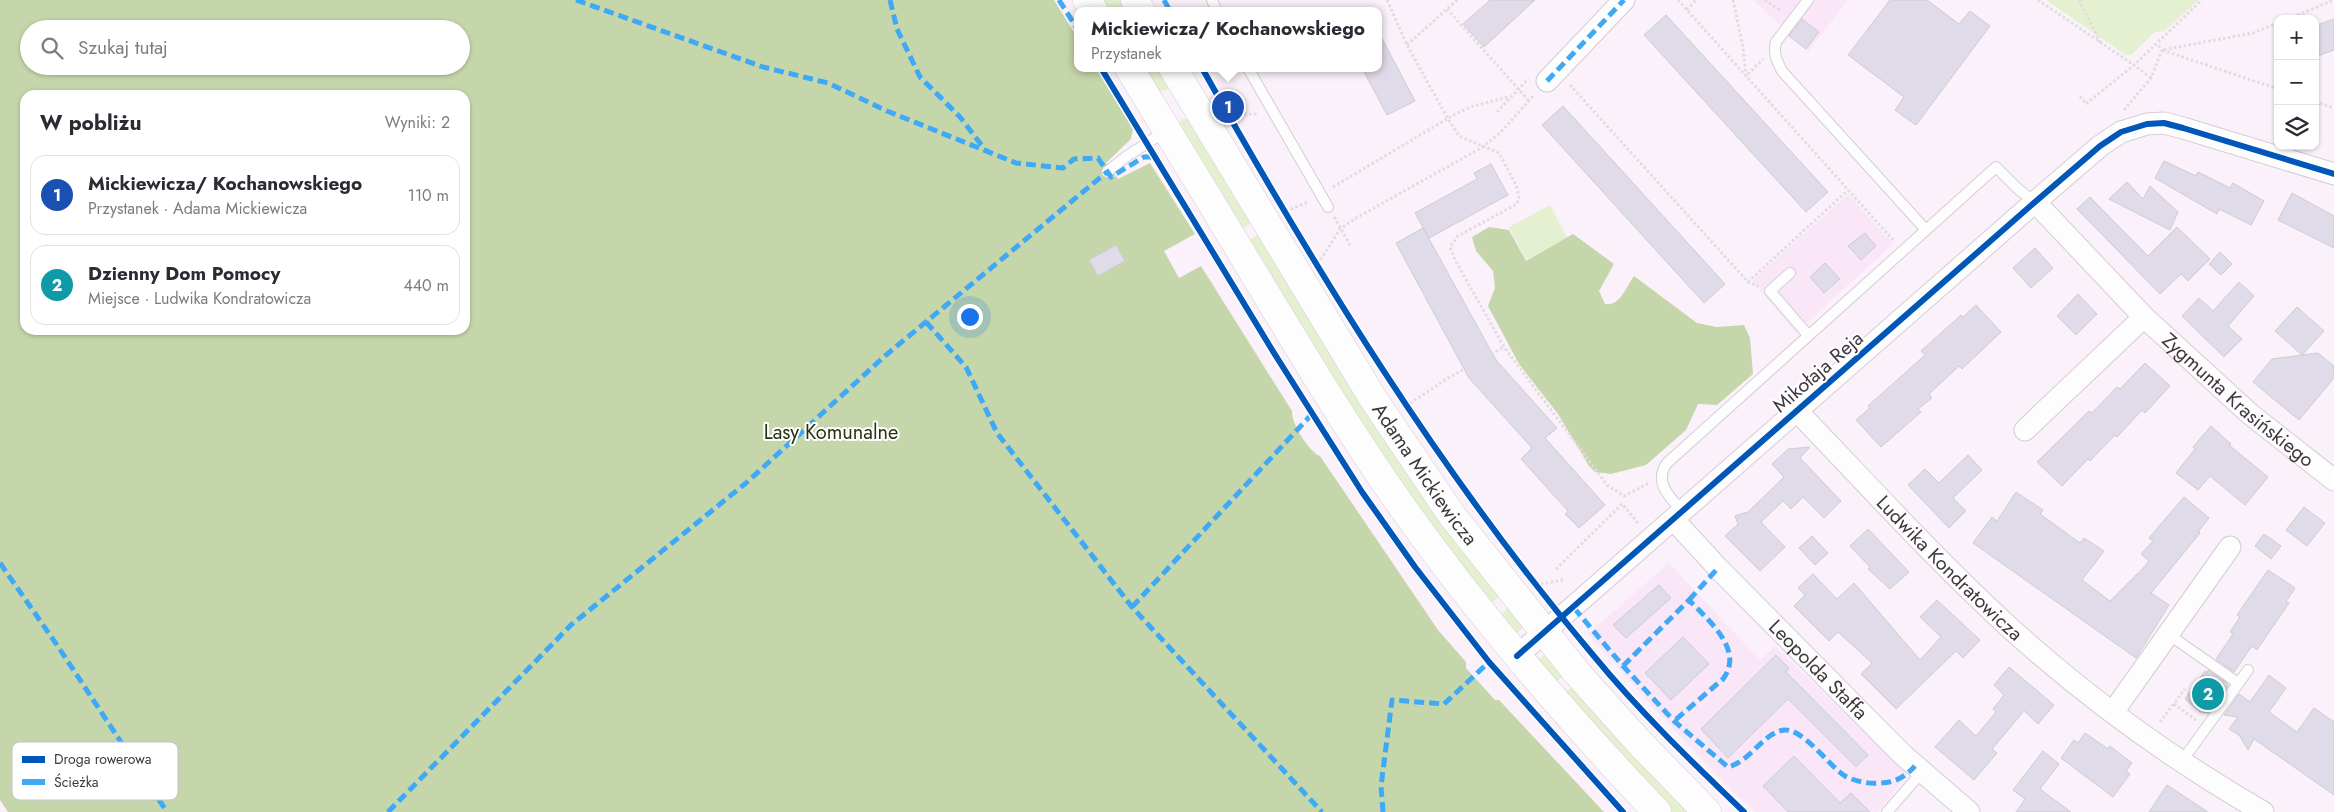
<!DOCTYPE html>
<html lang="pl">
<meta charset="utf-8">
<style>
body{margin:0;font-family:Jost,sans-serif;background:#f2f2f3;color:#2b2b33}
.controls{position:absolute;right:15px;top:15px;display:grid;overflow:hidden;border-radius:10px;box-shadow:0 1px 4px #0004}
.controls button{width:45px;height:45px;display:grid;place-items:center;padding:0;border:0;border-bottom:1px solid #e1e1e2;background:#fff;color:#2b2b33;font:25px sans-serif}
.you{position:absolute;left:969px;top:316px;width:18px;height:18px;margin:-12px;border:4px solid #fff;border-radius:50%;background:#1a73e8;box-shadow:0 0 0 8px #1a73e833}
.badge{display:grid;place-items:center;width:32px;height:32px;border-radius:50%;background:#817980;color:#fff;font-size:16px;font-weight:700}
.pin{position:absolute;translate:-50% -50%;border:2px solid #fff;box-shadow:0 1px 5px #0006}
.popup{position:absolute;left:1074px;top:7px;width:308px;height:65px;box-sizing:border-box;display:grid;place-content:center;border-radius:10px;background:#fff;filter:drop-shadow(0 1px 4px #0005);font-size:16px;white-space:nowrap;color:#7c7c81}
.popup b{font-size:19px;color:#2b2b33}
.popup::after{content:'';position:absolute;left:50%;top:100%;margin-left:-10px;border:10px solid transparent;border-top-color:#fff}
.list{margin:0;padding:0;list-style:none}
h2{display:flex;justify-content:space-between;align-items:center;height:65px;margin:0;padding:0 20px;font-size:21px}
h2 small{font-size:16px;font-weight:400;color:#7c7c81}
.list li{display:grid;grid-template-columns:32px 1fr auto;gap:15px;align-items:center;box-sizing:border-box;height:80px;margin:0 10px 10px;padding:0 10px;border:1px solid #e1e1e2;border-radius:15px}
.list b{display:block;font-size:19px;white-space:nowrap}
.list p{margin:0;font-size:16px;white-space:nowrap;color:#7c7c81}
.list em{font-size:16px;font-style:normal;color:#7c7c81}
.icon{flex:none;width:28px;height:28px;fill:none;stroke:currentColor;stroke-width:2;stroke-linecap:round;stroke-linejoin:round}
.map{position:relative;flex:none;width:2334px;height:812px;overflow:hidden}
.search{position:absolute;background:#fff;box-shadow:0 1px 4px #0004;left:20px;top:20px;width:450px;height:55px;display:flex;align-items:center;gap:12px;box-sizing:border-box;padding:0 18px;border-radius:28px;color:#7c7c81;font-size:19px}
.panel{position:absolute;background:#fff;box-shadow:0 1px 4px #0004;left:20px;top:90px;width:450px;height:245px;border-radius:15px}
.map>svg:first-child{display:block}
.built{fill:#f9e7f8}
.green{fill:#e4f0d0}
.forest{fill:#c6d6ab;fill-rule:evenodd}
.building{fill:#e0dbe8;stroke:#cfcad2}
.lines{fill:none;stroke-linecap:round;stroke-linejoin:round}
.lane-casing{stroke:#d4cdd4;stroke-width:12}
.street-casing{stroke:#d4cdd4;stroke-width:23}
.secondary-casing{stroke:#d4cdd4;stroke-width:29}
.path{stroke:#dfdddf;stroke-width:3;stroke-dasharray:2.5 2.5;stroke-linecap:butt}
.lane{stroke:#fefdfe;stroke-width:10}
.street{stroke:#fefdfe;stroke-width:21}
.secondary{stroke:#fefdfe;stroke-width:28}
.quiet{stroke:#3fa9f5;stroke-width:5;stroke-dasharray:10 5;stroke-linecap:butt}
.cycleway-casing{stroke:#fff;stroke-width:9}
.cycleway{stroke:#0057b8;stroke-width:6}
.labels{text-anchor:middle;dominant-baseline:central;stroke-width:4;stroke-linejoin:round;paint-order:stroke}
.street-label{font-size:20px;fill:#3f383e;stroke:#fff}
.park-label{font-size:20px;fill:#25330f;stroke:#fff}
.key{fill:#fff;stroke:#c5c3c5;stroke-width:1}
.key-label{font-size:14px;fill:#3f383e}
</style>
<div class="map">
<svg width="2334" height="812" viewBox="0 0 2334 812">
<rect width="100%" height="100%" fill="#fbf1fa"/>
<path class="built" d="M 1753,0 L 1848,0 L 1808,52 Z
M 1848,194 L 1893,244 L 1796,333 L 1752,281 Z
M 1669,563 L 1760,660 L 1775,646 L 1908,774 L 1878,812 L 1756,812 L 1736,795 L 1658,713 L 1588,634 Z"/>
<path class="green" d="M 1100,0 L 1123,0 L 1129,11 L 1107,11 Z
M 2046,0 L 2199,0 L 2164,31 L 2155,32 L 2131,55 L 2126,55 Z
M 1142,68 L 1161,68 L 1168,82 L 1168,89 L 1159,92 Z
M 1182,119 L 1188,119 L 1252,223 L 1240,229 L 1179,123 Z
M 1550,205 L 1567,238 L 1526,260 L 1509,227 Z
M 1260,234 L 1500,596 L 1489,605 L 1394,475 L 1247,241 Z
M 1509,607 L 1523,628 L 1517,633 L 1512,633 L 1499,616 Z
M 1545,655 L 1550,657 L 1565,675 L 1554,684 L 1538,662 L 1539,659 Z
M 1574,685 L 1693,812 L 1672,812 L 1620,759 L 1563,695 Z"/>
<path class="forest" d="M 0,0 L 1054,0 L 1078,39 L 1078,68 L 1096,68 L 1133,129 L 1131,139 L 1106,163 L 1118,179 L 1150,163 L 1195,234 L 1164,251 L 1179,278 L 1201,266 L 1292,411 C 1291,423 1309,452 1320,456 L 1438,630 L 1466,662 L 1466,668 L 1495,700 L 1499,700 L 1604,812 L 8,812 L 0,800 ZM 29,29 L 461,29 L 461,66 L 29,66 ZM 25,95 L 465,95 L 465,330 L 25,330 Z
M 1489,227 L 1509,230 L 1526,261 L 1573,234 L 1614,264 L 1599,291 L 1605,304 C 1620,307 1626,287 1634,276 L 1697,323 L 1717,327 L 1744,325 L 1750,338 L 1753,374 L 1717,405 L 1698,404 L 1686,430 L 1646,465 L 1611,474 L 1595,472 L 1589,466 L 1558,414 L 1519,364 L 1488,306 L 1495,288 L 1493,271 L 1476,251 L 1472,237 Z"/>
<path class="building" d="M 1490,0 L 1535,0 L 1484,47 L 1463,24 Z
M 1890,0 L 1927,0 L 1959,24 L 1970,11 L 1990,26 L 1916,125 L 1895,110 L 1904,97 L 1848,55 Z
M 1666,15 L 1828,192 L 1806,212 L 1644,35 Z
M 1802,19 L 1819,32 L 1806,49 L 1789,36 Z
M 2334,19 L 2334,50 L 2315,57 L 2315,26 Z
M 1378,31 L 1415,101 L 1387,115 L 1362,68 L 1378,68 Z
M 1563,106 L 1725,284 L 1704,303 L 1542,125 Z
M 2164,161 L 2196,176 L 2198,172 L 2230,188 L 2233,183 L 2264,201 L 2251,225 L 2219,209 L 2217,214 L 2155,178 Z
M 1491,164 L 1508,195 L 1429,238 L 1415,213 L 1477,179 L 1474,173 Z
M 2127,182 L 2143,199 L 2150,186 L 2178,212 L 2170,230 L 2109,199 Z
M 2292,193 L 2334,216 L 2334,248 L 2278,220 Z
M 2090,197 L 2148,256 L 2177,227 L 2210,259 L 2188,281 L 2181,274 L 2160,294 L 2077,209 Z
M 1423,228 L 1496,360 L 1557,428 L 1545,438 L 1605,505 L 1579,528 L 1565,514 L 1568,511 L 1521,459 L 1532,448 L 1469,378 L 1396,243 Z
M 1865,233 L 1876,246 L 1861,260 L 1848,246 Z
M 1116,245 L 1125,261 L 1098,276 L 1089,260 Z
M 2035,248 L 2053,268 L 2031,288 L 2013,268 Z
M 2220,252 L 2232,264 L 2221,275 L 2209,264 Z
M 1825,263 L 1840,279 L 1824,293 L 1810,277 Z
M 2239,282 L 2254,296 L 2228,326 L 2242,339 L 2224,357 L 2182,316 L 2199,298 L 2213,311 Z
M 2078,294 L 2097,314 L 2076,335 L 2057,316 Z
M 1976,305 L 2001,332 L 1962,369 L 1959,366 L 1929,394 L 1932,398 L 1918,409 L 1921,412 L 1881,447 L 1856,420 L 1870,408 L 1868,406 L 1925,355 L 1921,351 L 1961,315 L 1963,317 Z
M 2297,307 L 2324,331 L 2302,355 L 2275,331 Z
M 2318,353 L 2334,366 L 2334,378 L 2299,420 L 2253,382 L 2272,359 Z
M 2145,363 L 2170,386 L 2145,413 L 2142,410 L 2117,437 L 2115,435 L 2090,461 L 2088,459 L 2062,486 L 2037,462 L 2089,411 L 2092,413 L 2117,387 L 2120,389 Z
M 2211,426 L 2231,444 L 2229,445 L 2268,477 L 2245,505 L 2210,476 L 2198,490 L 2176,473 L 2195,449 L 2193,447 Z
M 1810,447 L 1800,458 L 1841,501 L 1824,518 L 1803,497 L 1791,509 L 1783,501 L 1761,522 L 1785,547 L 1760,571 L 1725,536 L 1738,524 L 1735,516 L 1748,512 L 1784,477 L 1772,464 L 1788,449 Z
M 1968,455 L 1982,470 L 1953,498 L 1966,511 L 1949,528 L 1908,485 L 1925,469 L 1939,483 Z
M 2016,492 L 2043,510 L 2040,514 L 2080,543 L 2084,538 L 2104,551 L 2082,580 L 2110,601 L 2137,574 L 2138,574 L 2149,561 L 2141,554 L 2153,541 L 2149,538 L 2184,497 L 2209,518 L 2198,532 L 2200,533 L 2151,593 L 2169,605 L 2136,658 L 1973,543 L 1992,517 L 1997,521 Z
M 2304,507 L 2325,523 L 2307,546 L 2286,530 Z
M 1868,529 L 1909,572 L 1890,589 L 1868,569 L 1870,567 L 1850,546 Z
M 2264,534 L 2281,546 L 2271,559 L 2255,546 Z
M 1812,536 L 1828,553 L 1815,565 L 1799,548 Z
M 2268,570 L 2295,588 L 2286,602 L 2289,603 L 2257,650 L 2252,646 L 2234,672 L 2216,659 L 2233,634 L 2230,632 L 2240,617 L 2237,615 Z
M 1813,574 L 1837,599 L 1854,583 L 1920,660 L 1941,637 L 1920,617 L 1937,600 L 1980,640 L 1963,658 L 1956,651 L 1896,709 L 1861,674 L 1872,663 L 1838,632 L 1829,641 L 1794,606 L 1805,595 L 1798,588 Z
M 1659,585 L 1671,598 L 1626,638 L 1613,625 Z
M 1683,637 L 1709,664 L 1671,700 L 1645,673 Z
M 1776,655 L 1789,668 L 1786,672 L 1868,755 L 1856,767 L 1788,699 L 1728,758 L 1701,729 Z
M 2009,667 L 2054,705 L 2038,724 L 2024,711 L 1992,749 L 1997,753 L 1974,780 L 1935,747 L 1959,720 L 1976,736 L 1996,712 L 1993,709 L 2004,695 L 1994,685 Z
M 2208,670 L 2227,683 L 2228,686 L 2208,713 L 2200,712 L 2185,699 L 2205,671 L 2207,673 Z
M 2269,675 L 2286,688 L 2269,712 L 2297,732 L 2314,708 L 2334,722 L 2334,795 L 2254,739 L 2248,750 L 2239,735 L 2229,729 L 2238,717 L 2224,715 L 2239,694 L 2250,702 Z
M 2085,733 L 2108,749 L 2110,746 L 2132,763 L 2126,771 L 2130,774 L 2113,797 L 2061,758 L 2074,740 L 2078,743 Z
M 2043,751 L 2059,764 L 2040,789 L 2071,812 L 2016,812 L 2025,799 L 2013,790 Z
M 1794,756 L 1840,803 L 1851,793 L 1870,812 L 1788,812 L 1763,786 Z
M 2167,785 L 2208,812 L 2149,812 Z"/>
<g class="lines">
<g class="lane-casing">
<path id="lane" d="M 1212,0 L 1217,11
M 1248,68 L 1328,207
M 1107,172 L 1127,156 L 1166,131
M 1926,230 L 1996,167 L 2018,189 L 2035,202
M 1790,273 L 1770,291 L 1808,335
M 1683,512 C 1670,497 1653,483 1667,463 L 1926,230 L 1782,71 C 1777,61 1773,54 1776,42 L 1808,0
M 2168,634 L 2238,683
M 2182,761 L 2248,670
M 1887,812 L 1922,772"/>
</g>
<g class="street-casing">
<g id="street">
<path d="M 1547,81 L 1624,0"/>
<path id="s1" d="M 2035,202 L 2144,317 L 2250,414 L 2334,480"/>
<path id="s2" d="M 1797,411 C 1867,484 1935,559 2009,627 C 2086,697 2173,760 2263,812"/>
<path d="M 2025,430 L 2144,317"/>
<path id="s3" d="M 1674,520 L 1718,568 L 1903,755 L 1969,812"/>
<path d="M 1517,656 L 2035,202 L 2100,146 L 2121,132 L 2147,124 L 2164,123 L 2183,128 L 2334,174"/>
<path d="M 2113,712 L 2230,547"/>
</g>
</g>
<g class="secondary-casing">
<g id="secondary">
<path d="M 1087,0 L 1094,11"/>
<path d="M 1135,0 L 1141,11"/>
<path d="M 1129,68 C 1175,143 1220,217 1265,292 C 1308,363 1351,434 1398,501 C 1476,612 1564,714 1657,812"/>
<path id="s4" d="M 1173,68 L 1374,400 L 1451,514 L 1577,673 L 1638,741 L 1707,812"/>
</g>
</g>
<path class="path" d="M 1387,0 L 1407,45 L 1448,119 L 1459,136 L 1499,153 L 1516,185 L 1519,196 L 1517,204 L 1458,236 L 1450,247 L 1455,260 L 1504,347 L 1607,485 L 1624,496 L 1649,483
M 1678,0 L 1893,240
M 1733,0 L 1743,47 L 1746,76 L 1763,59
M 1765,0 L 1781,11
M 2038,0 L 2134,65 L 2086,104 L 2079,95
M 2079,0 L 2100,42
M 1447,9 L 1529,101
M 1687,10 L 1696,0
M 2288,19 L 2334,0
M 2278,23 L 2253,33 L 2162,50 L 2278,89
M 1407,45 L 1457,0
M 2151,78 L 2134,65 L 2202,0
M 1570,85 L 1748,282 L 1758,286
M 2315,102 L 2334,108
M 2124,110 L 2151,78 L 2162,50 L 2157,44
M 1497,112 L 1528,79
M 1229,115 L 1257,114
M 1333,187 L 1457,113 L 1473,106 L 1509,97
M 1286,211 L 1308,202
M 1334,217 L 1350,245
M 1318,264 L 1340,229 L 1356,218 L 1481,148 L 1501,132 L 1534,95
M 1748,282 L 1848,190
M 1406,406 L 1448,378 L 1504,347
M 1556,569 L 1622,504 L 1638,523
M 1536,585 L 1563,580
M 2174,704 L 2196,720
M 2160,722 L 2185,689"/>
<use href="#lane" class="lane"/>
<use href="#street" class="street"/>
<use href="#secondary" class="secondary"/>
<path class="quiet" d="M 576,0 L 763,67 L 828,83 L 887,111 L 1016,163 L 1063,168 L 1074,159 L 1098,158 L 1111,177 L 1144,157 L 1155,157
M 890,0 L 897,29 L 920,77 L 960,117 L 986,151
M 1059,0 L 1078,30
M 1164,0 L 1170,11
M 1547,81 L 1624,0
M 926,322 L 966,367 L 997,433 L 1132,607 L 1322,812
M 0,563 L 59,648 L 167,812
M 1689,600 L 1718,568
M 1132,607 L 1312,414
M 1574,608 L 1623,666 L 1674,721 L 1728,767 C 1751,761 1763,733 1784,730 C 1803,728 1829,766 1845,776 C 1854,781 1868,784 1878,783 C 1894,783 1904,778 1915,766
M 1623,666 L 1689,600 C 1708,620 1745,650 1723,679 L 1674,721
M 388,812 L 571,625 L 746,483 L 886,355 L 1107,172
M 1383,812 L 1381,786 L 1392,700 L 1444,704 L 1489,662"/>
<g class="cycleway-casing">
<path id="cycleway" d="M 1101,68 L 1274,353 L 1362,492 L 1415,567 L 1489,662 L 1623,812
M 1202,68 C 1317,273 1441,475 1593,655 C 1639,711 1692,762 1744,812
M 1517,656 L 2035,202 L 2100,146 L 2121,132 L 2147,124 L 2164,123 L 2183,128 L 2334,174"/>
</g>
<use href="#cycleway" class="cycleway"/>
</g>
<g class="labels">
<g class="street-label">
<text transform="translate(1818 372) rotate(-41)">Mikołaja Reja</text>
<text stroke="none"><textPath href="#s1" startOffset="284">Zygmunta Krasińskiego</textPath></text>
<text stroke="none"><textPath href="#s4" startOffset="478">Adama Mickiewicza</textPath></text>
<text stroke="none"><textPath href="#s2" startOffset="219">Ludwika Kondratowicza</textPath></text>
<text stroke="none"><textPath href="#s3" startOffset="208">Leopolda Staffa</textPath></text>
</g>
<g class="park-label">
<text x="831" y="432">Lasy Komunalne</text>
</g>
</g>
<rect x="12" y="742" width="166" height="58" rx="8" class="key"/>
<rect x="22" y="756" width="23" height="7" fill="#0057b8"/>
<rect x="22" y="779" width="23" height="6" fill="#3fa9f5"/>
<g class="key-label">
<text x="54" y="764">Droga rowerowa</text>
<text x="54" y="787">Ścieżka</text>
</g>
</svg>
<div class="controls">
<button>+</button>
<button>−</button>
<button><svg class="icon" aria-label="layers" viewBox="0 0 24 24"><path d="M12 4l9 5-9 5-9-5zM3 14l9 5 9-5"/></svg></button>
</div>
<div class="you"></div>
<div class="pin badge" style="left:1228px;top:107px;background:#1a4fb4">1</div>
<div class="popup"><b>Mickiewicza/ Kochanowskiego</b>Przystanek</div>
<div class="pin badge" style="left:2208px;top:694px;background:#0f9aa8">2</div>
<div class="search"><svg class="icon" aria-label="search" viewBox="0 0 24 24"><circle cx="10" cy="10" r="6"/><path d="M15 15l6 6"/></svg>Szukaj tutaj</div>
<section class="panel">
<h2>W pobliżu<small>Wyniki: 2</small></h2>
<ul class="list">
<li><span class="badge" style="background:#1a4fb4">1</span><div><b>Mickiewicza/ Kochanowskiego</b><p>Przystanek · Adama Mickiewicza</p></div><em>110 m</em></li>
<li><span class="badge" style="background:#0f9aa8">2</span><div><b>Dzienny Dom Pomocy</b><p>Miejsce · Ludwika Kondratowicza</p></div><em>440 m</em></li>
</ul>
</section>
</div>
